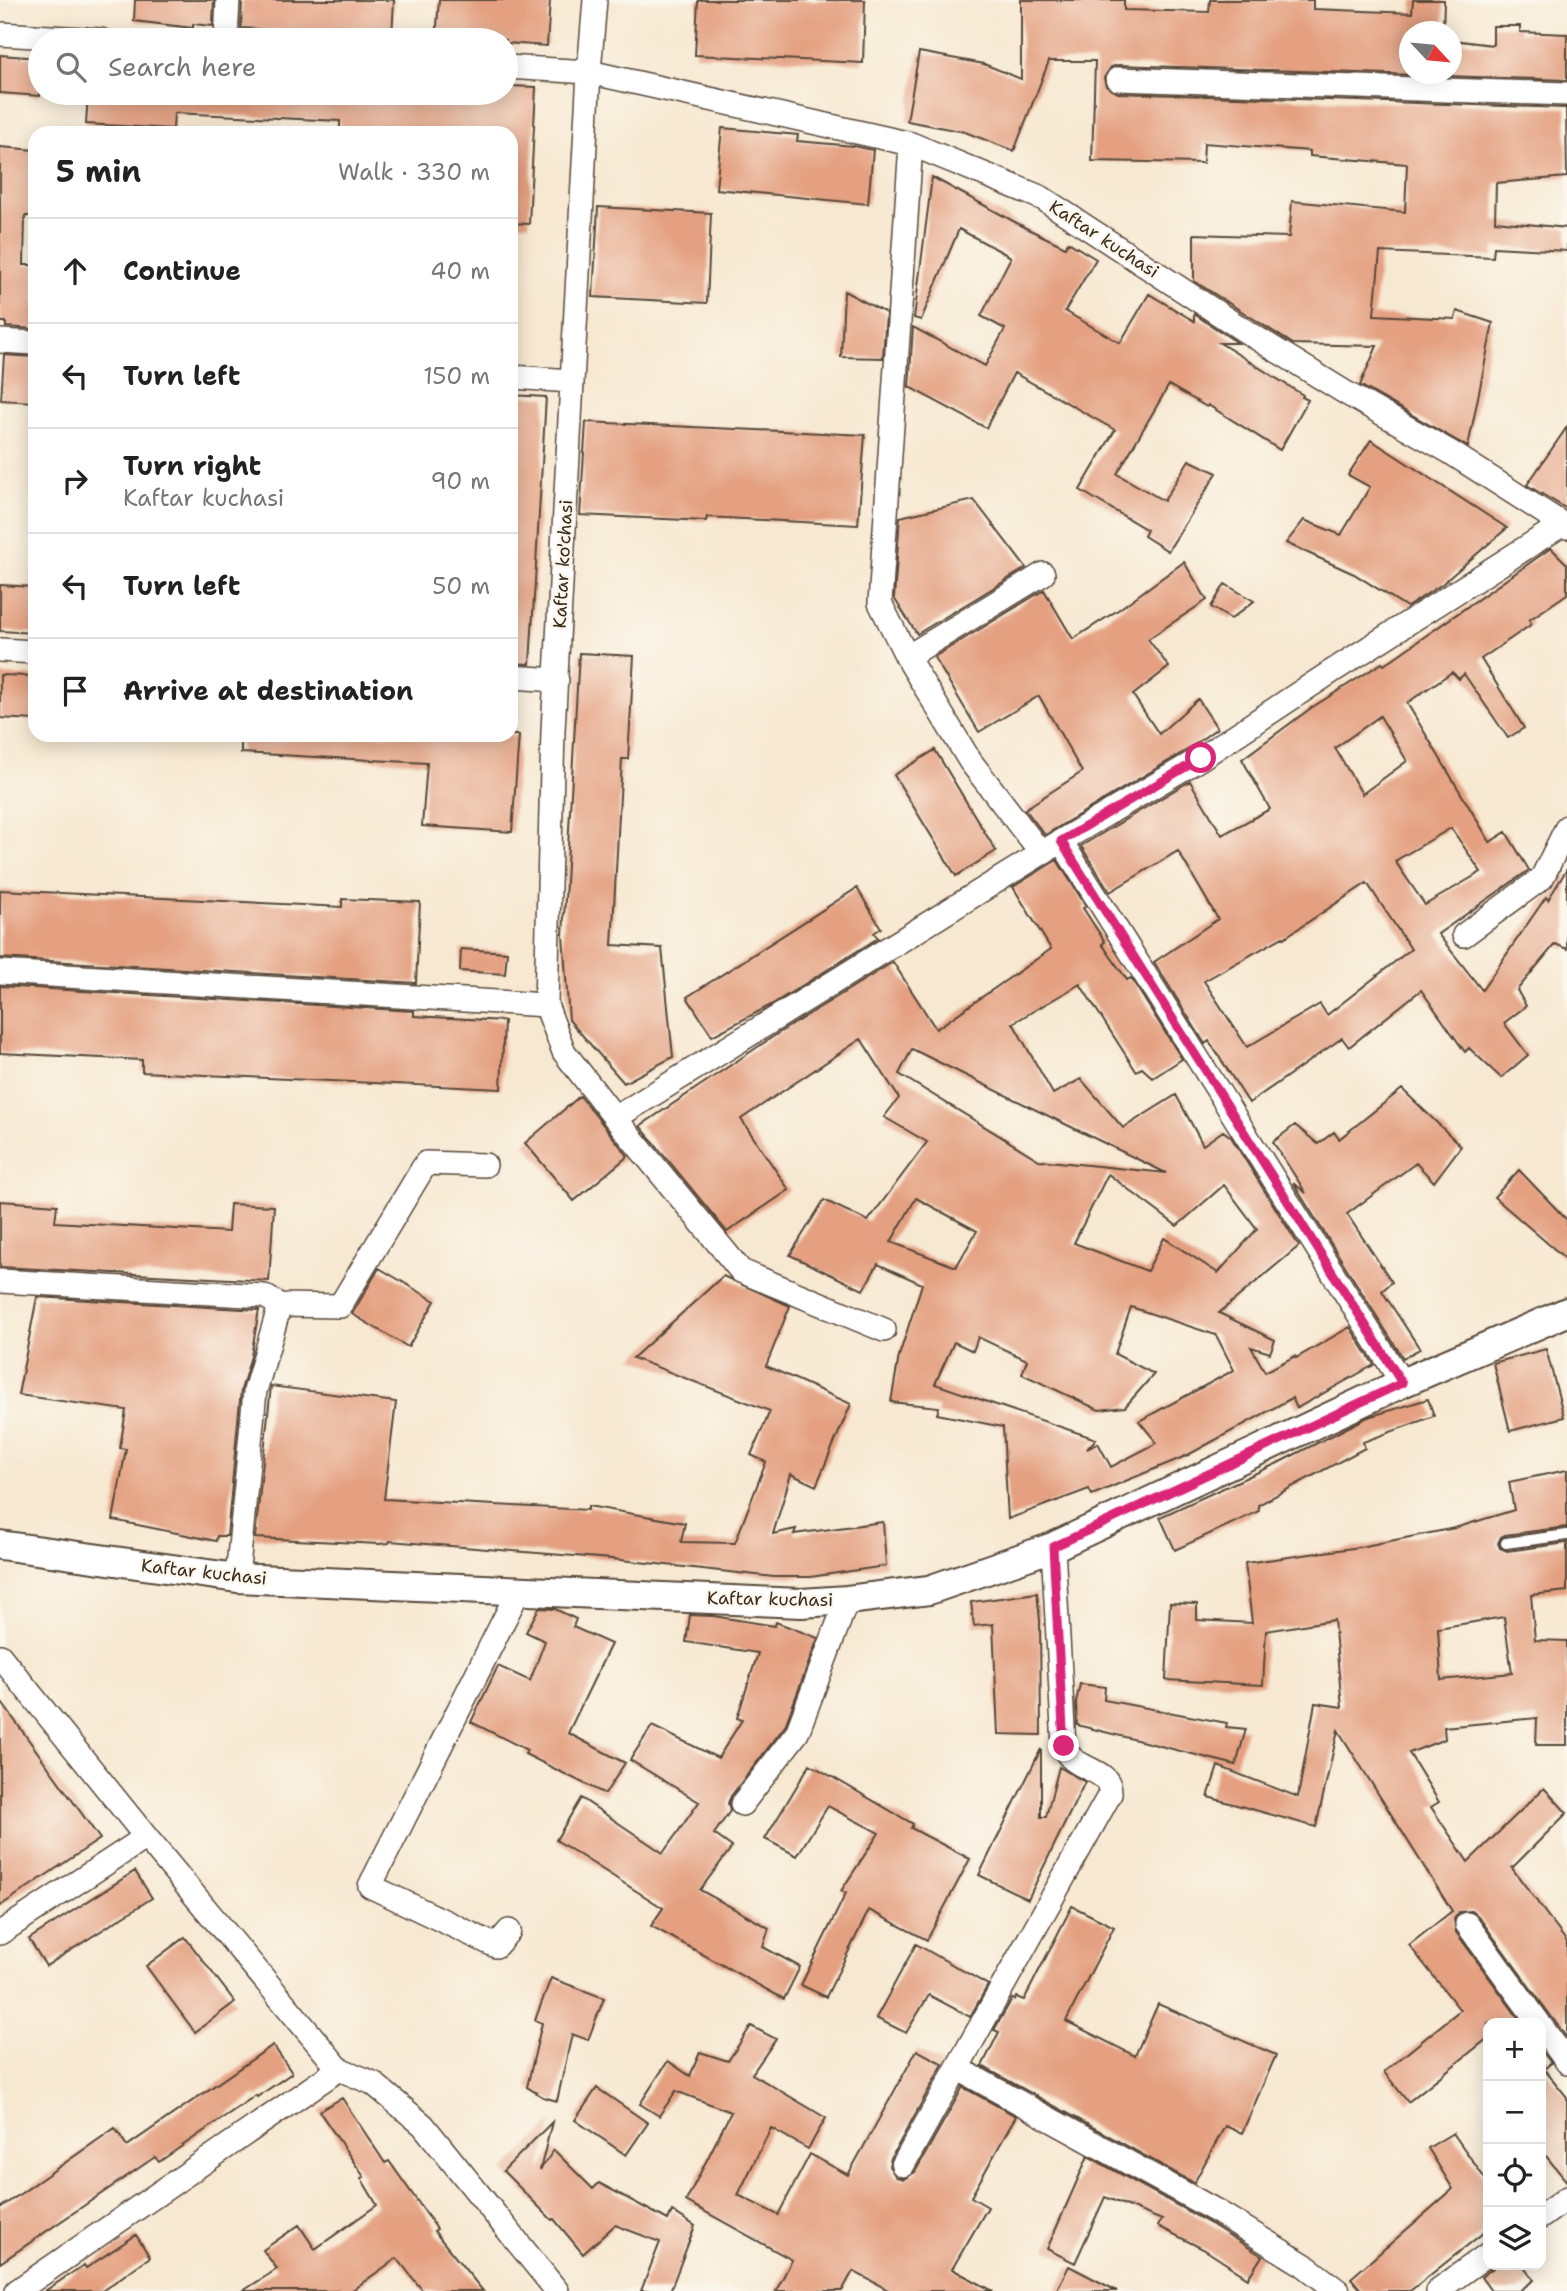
<!DOCTYPE html>
<meta charset="utf-8">
<style>
body{margin:0;font-family:"Shantell Sans",sans-serif;background:#f2f2f2;color:#222}
.controls{position:absolute;right:21px;bottom:21px;display:grid;overflow:hidden;border-radius:14px;box-shadow:0 4px 18px #0003}
.controls button{width:63px;height:63px;display:grid;place-items:center;padding:0;border:0;border-bottom:2px solid #e0e0e0;background:#fff;color:#222;font:35px sans-serif}
.compass{position:absolute;left:1399px;top:21px;width:63px;height:63px;border-radius:50%;background:#fff;box-shadow:0 4px 18px #0003;rotate:116deg}
.stop{position:absolute;width:21px;height:21px;margin:-16px;border:5px solid #db2777;border-radius:50%;background:#fff}
.stop.end{background:#db2777;border-color:#fff;box-shadow:0 2px 7px #0008}
.list{margin:0;padding:0;list-style:none}
h2{display:flex;justify-content:space-between;align-items:center;height:91px;margin:0;padding:0 28px;font-size:30px}
h2 small{font-size:23px;font-weight:400;color:#767676}
.list li{display:grid;grid-template-columns:46px 1fr auto;gap:21px;align-items:center;box-sizing:border-box;height:105px;padding:0 28px;border-top:2px solid #e0e0e0}
.list b{display:block;font-size:26px;white-space:nowrap}
.list p{margin:0;font-size:23px;white-space:nowrap;color:#767676}
.list em{font-size:23px;font-style:normal;color:#767676}
.icon{flex:none;width:38px;height:38px;fill:none;stroke:currentColor;stroke-width:2;stroke-linecap:round;stroke-linejoin:round}
.map{position:relative;flex:none;width:1567px;height:2291px;overflow:hidden}
.search{position:absolute;background:#fff;box-shadow:0 4px 18px #0003;left:28px;top:28px;width:490px;height:77px;display:flex;align-items:center;gap:18px;box-sizing:border-box;padding:0 24px;border-radius:38px;color:#767676;font-size:26px}
.panel{position:absolute;background:#fff;box-shadow:0 4px 18px #0003;left:28px;top:126px;width:490px;height:616px;border-radius:21px}
.map>svg:first-child{display:block}
.building{fill:#e4a081;fill-rule:evenodd}
.lines{fill:none;stroke-linecap:round;stroke-linejoin:round}
.service-casing{stroke:#574639;stroke-width:14}
.minor-casing{stroke:#574639;stroke-width:26}
.tertiary-casing{stroke:#574639;stroke-width:32}
.service{stroke:#fff;stroke-width:10}
.minor{stroke:#fff;stroke-width:23}
.tertiary{stroke:#fff;stroke-width:28}
.route{stroke:#db2777;stroke-width:9}
.labels{text-anchor:middle;dominant-baseline:central;stroke-width:5;stroke-linejoin:round;paint-order:stroke}
.street-label{font-size:18px;fill:#3b2a1e;stroke:#fbf7ec}
</style>
<div class="map">
<svg width="1567" height="2291" viewBox="0 0 1567 2291">
<rect width="100%" height="100%" fill="#fbf7ec"/>
<filter id="ink" filterUnits="userSpaceOnUse"><feTurbulence type="fractalNoise" baseFrequency=".0143" numOctaves="2"/><feDisplacementMap in="SourceGraphic" scale="14" xChannelSelector="R" yChannelSelector="G"/><feConvolveMatrix kernelMatrix="1 2 1 2 8 2 1 2 1" color-interpolation-filters="sRGB"/></filter>
<filter id="wash" filterUnits="userSpaceOnUse"><feTurbulence type="fractalNoise" baseFrequency=".00686" numOctaves="4" result="noise"/><feDisplacementMap in="SourceGraphic" scale="28" xChannelSelector="R" yChannelSelector="G"/><feGaussianBlur stdDeviation="1.57" result="paint"/><feColorMatrix in="noise" values="0 0 0 0 0 0 0 0 0 0 0 0 0 0 0 0 0 1.4 0 .05"/><feComposite in="paint" operator="in"/></filter>
<g filter="url(#wash)">
<rect width="100%" height="100%" fill="#f7e8d1"/>
<g id="blocks">
<path class="building" d="M 135,0 L 214,0 L 213,26 L 193,24 L 193,28 L 134,21 Z
M 242,0 L 394,0 L 392,37 L 241,28 Z
M 439,0 L 550,0 L 547,46 L 506,43 L 506,40 L 436,39 Z
M 698,0 L 865,0 L 863,63 L 695,55 Z
M 1021,0 L 1124,0 L 1124,10 L 1209,12 L 1210,0 L 1313,0 L 1313,9 L 1412,13 L 1413,0 L 1444,0 L 1443,32 L 1410,32 L 1410,74 L 1452,74 L 1452,40 L 1493,45 L 1493,26 L 1520,26 L 1520,32 L 1567,34 L 1567,80 L 1118,65 L 1111,67 L 1104,78 L 1106,86 L 1118,93 L 1566,108 L 1567,177 L 1496,183 L 1495,221 L 1567,228 L 1567,251 L 1494,247 L 1493,257 L 1380,252 L 1374,315 L 1455,319 L 1457,311 L 1493,323 L 1468,447 L 1360,385 L 1377,346 L 1293,344 L 1194,281 L 1194,234 L 1289,237 L 1292,201 L 1405,212 L 1407,164 L 1310,156 L 1310,151 L 1204,143 L 1203,163 L 1092,161 L 1095,61 L 1049,61 L 1014,151 L 965,132 L 907,121 L 919,52 L 984,64 L 1021,79 Z
M 0,55 L 40,58 L 40,96 L 0,93 Z
M 506,86 L 536,87 L 529,224 L 511,223 L 511,133 L 340,133 L 340,121 L 174,113 L 173,129 L 86,124 L 88,93 L 506,93 Z
M 722,128 L 798,135 L 797,141 L 854,146 L 873,150 L 868,204 L 716,189 Z
M 0,147 L 35,150 L 35,216 L 25,216 L 24,265 L 35,265 L 35,329 L 6,327 L 6,322 L 0,322 Z
M 932,177 L 1026,228 L 1065,247 L 1068,242 L 1096,259 L 1065,311 L 1120,343 L 1149,294 L 1194,321 L 1194,314 L 1238,343 L 1220,343 L 1303,395 L 1302,397 L 1308,400 L 1280,450 L 1208,405 L 1207,407 L 1169,385 L 1117,474 L 1164,501 L 1189,460 L 1217,473 L 1168,551 L 1144,536 L 1147,530 L 1080,490 L 1115,430 L 1014,373 L 986,428 L 909,387 L 913,327 L 985,366 L 1005,329 L 981,316 L 1011,257 L 959,229 L 921,320 L 914,318 Z
M 598,207 L 711,213 L 707,303 L 593,297 Z
M 844,291 L 886,313 L 883,358 L 841,357 Z
M 4,355 L 35,357 L 35,402 L 1,400 Z
M 511,395 L 546,397 L 530,664 L 511,663 Z
M 586,422 L 865,435 L 858,525 L 707,517 L 706,521 L 580,515 Z
M 1567,427 L 1567,509 L 1527,485 Z
M 1371,440 L 1507,528 L 1442,584 L 1407,607 L 1354,574 L 1286,543 L 1304,520 L 1341,535 L 1370,487 L 1348,475 Z
M 974,500 L 1026,568 L 917,634 L 894,598 L 900,517 Z
M 1551,548 L 1567,564 L 1567,594 L 1529,620 L 1532,624 L 1481,659 L 1524,728 L 1508,738 L 1464,674 L 1459,679 L 1452,672 L 1407,703 L 1490,842 L 1506,832 L 1529,870 L 1438,934 L 1482,990 L 1546,897 L 1548,900 L 1567,869 L 1567,949 L 1555,944 L 1517,990 L 1526,1006 L 1504,1023 L 1528,1055 L 1501,1078 L 1469,1048 L 1465,1052 L 1421,990 L 1349,1047 L 1342,1038 L 1249,1103 L 1209,1041 L 1205,1044 L 1154,962 L 1218,919 L 1178,851 L 1110,892 L 1081,846 L 1190,781 L 1222,835 L 1270,809 L 1242,759 L 1311,708 L 1382,663 L 1384,665 ZM 1380,716 L 1407,761 L 1362,794 L 1335,748 ZM 1451,828 L 1481,872 L 1425,905 L 1395,861 ZM 1367,883 L 1411,949 L 1327,1015 L 1320,1004 L 1247,1047 L 1204,981 L 1283,937 L 1284,938 Z
M 1184,562 L 1207,600 L 1148,639 L 1169,667 L 1133,695 L 1159,734 L 1198,699 L 1217,728 L 1187,750 L 1045,835 L 1025,809 L 1082,772 L 1039,696 L 979,732 L 934,657 L 1044,590 L 1073,639 L 1118,610 Z
M 1225,584 L 1254,601 L 1231,619 L 1211,607 Z
M 0,585 L 35,587 L 35,633 L 0,631 Z
M 579,653 L 634,656 L 628,759 L 622,759 L 612,945 L 662,948 L 673,1057 L 624,1083 L 569,1020 L 563,935 Z
M 0,675 L 35,676 L 35,720 L 0,718 Z
M 241,735 L 519,735 L 512,832 L 422,826 L 427,763 L 241,753 Z
M 935,750 L 996,851 L 956,876 L 894,775 Z
M 1057,860 L 1086,906 L 1083,908 L 1105,942 L 1102,944 L 1127,980 L 1131,978 L 1182,1059 L 1153,1078 L 1142,1068 L 1136,1071 L 1080,984 L 1013,1023 L 1053,1094 L 1081,1079 L 1123,1128 L 1176,1095 L 1203,1145 L 1223,1131 L 1231,1137 L 1299,1246 L 1219,1313 L 1275,1340 L 1270,1353 L 1251,1347 L 1265,1372 L 1295,1356 L 1296,1358 L 1350,1327 L 1374,1365 L 1297,1408 L 1292,1398 L 1188,1455 L 1092,1495 L 1089,1489 L 1008,1519 L 1003,1427 L 937,1414 L 939,1407 L 891,1402 L 899,1356 L 922,1284 L 878,1264 L 863,1290 L 790,1255 L 824,1200 L 868,1221 L 927,1142 L 884,1117 L 899,1098 L 861,1039 L 741,1119 L 789,1190 L 727,1232 L 640,1126 L 777,1034 L 893,962 L 936,1029 L 1051,949 L 1013,887 ZM 912,1049 L 1030,1107 L 1166,1173 L 1039,1160 L 899,1074 ZM 1108,1174 L 1177,1226 L 1224,1185 L 1257,1229 L 1218,1273 L 1164,1238 L 1147,1271 L 1074,1243 ZM 916,1198 L 977,1231 L 956,1267 L 891,1242 ZM 1131,1307 L 1216,1335 L 1234,1370 L 1139,1421 L 1157,1443 L 1111,1467 L 1098,1443 L 1087,1449 L 1096,1439 L 935,1384 L 954,1342 L 973,1351 L 978,1337 L 1027,1360 L 1022,1374 L 1099,1410 L 1125,1407 L 1154,1374 L 1115,1354 Z
M 857,888 L 881,928 L 874,933 L 878,938 L 771,1005 L 712,1036 L 687,997 Z
M 0,890 L 342,907 L 342,899 L 420,902 L 416,983 L 0,958 Z
M 461,949 L 507,952 L 505,974 L 460,971 Z
M 0,986 L 414,1011 L 414,1016 L 504,1021 L 501,1089 L 142,1072 L 142,1060 L 0,1053 Z
M 1402,1089 L 1461,1146 L 1434,1182 L 1416,1163 L 1347,1214 L 1392,1282 L 1382,1291 L 1420,1349 L 1403,1358 L 1293,1183 L 1306,1193 L 1273,1142 L 1295,1125 L 1318,1144 L 1334,1132 L 1339,1139 Z
M 580,1096 L 628,1156 L 574,1201 L 525,1143 Z
M 1519,1170 L 1567,1220 L 1567,1260 L 1494,1197 Z
M 0,1201 L 57,1205 L 55,1222 L 228,1232 L 230,1204 L 274,1206 L 269,1281 L 0,1267 Z
M 379,1268 L 435,1301 L 408,1347 L 352,1314 Z
M 723,1276 L 790,1306 L 766,1366 L 851,1404 L 816,1486 L 791,1474 L 773,1534 L 796,1529 L 794,1534 L 883,1522 L 886,1566 L 810,1577 L 774,1577 L 612,1559 L 390,1541 L 389,1543 L 379,1544 L 255,1538 L 271,1386 L 396,1402 L 384,1499 L 588,1510 L 588,1506 L 685,1523 L 681,1542 L 735,1543 L 766,1462 L 751,1455 L 770,1411 L 633,1358 Z
M 37,1297 L 259,1310 L 251,1356 L 241,1390 L 227,1536 L 217,1536 L 216,1541 L 113,1520 L 126,1449 L 120,1448 L 126,1410 L 18,1395 Z
M 1546,1349 L 1564,1417 L 1510,1431 L 1493,1363 Z
M 1428,1399 L 1434,1416 L 1363,1442 L 1365,1448 L 1258,1505 L 1259,1511 L 1175,1550 L 1160,1517 L 1278,1463 L 1368,1417 Z
M 1567,1470 L 1567,1527 L 1505,1535 L 1501,1537 L 1498,1543 L 1500,1548 L 1507,1551 L 1567,1543 L 1567,1591 L 1531,1595 L 1535,1640 L 1567,1641 L 1567,1745 L 1536,1745 L 1537,1718 L 1444,1727 L 1445,1739 L 1409,1753 L 1439,1802 L 1431,1807 L 1468,1862 L 1544,1788 L 1567,1813 L 1512,1868 L 1567,1942 L 1567,2038 L 1478,1916 L 1472,1911 L 1459,1912 L 1454,1919 L 1456,1932 L 1522,2023 L 1488,2023 L 1488,2038 L 1408,2102 L 1384,2072 L 1460,2010 L 1409,1945 L 1452,1911 L 1338,1730 L 1316,1827 L 1208,1797 L 1218,1766 L 1298,1797 L 1315,1703 L 1342,1707 L 1334,1620 L 1266,1631 L 1263,1685 L 1166,1680 L 1170,1603 L 1197,1604 L 1197,1620 L 1252,1623 L 1245,1563 L 1360,1547 L 1455,1528 L 1514,1510 L 1509,1482 ZM 1504,1617 L 1512,1673 L 1441,1680 L 1438,1628 Z
M 1037,1593 L 1040,1620 L 1041,1735 L 998,1734 L 993,1624 L 974,1626 L 971,1602 Z
M 539,1608 L 555,1609 L 576,1619 L 573,1627 L 611,1644 L 568,1733 L 625,1763 L 605,1794 L 525,1754 L 527,1750 L 471,1722 L 498,1666 L 530,1681 L 545,1641 L 526,1632 Z
M 690,1615 L 713,1616 L 775,1626 L 776,1622 L 818,1638 L 785,1726 L 731,1796 L 728,1803 L 730,1811 L 714,1834 L 732,1847 L 700,1890 L 769,1928 L 763,1947 L 800,1967 L 784,1999 L 651,1926 L 663,1908 L 556,1840 L 581,1798 L 663,1853 L 699,1802 L 630,1760 L 652,1726 L 718,1758 L 742,1720 L 737,1718 L 758,1653 L 686,1642 Z
M 1080,1684 L 1105,1687 L 1104,1700 L 1227,1723 L 1226,1727 L 1246,1729 L 1236,1765 L 1077,1725 L 1076,1702 Z
M 0,1700 L 100,1839 L 0,1906 Z
M 1041,1749 L 1041,1817 L 1046,1817 L 1059,1767 L 1085,1782 L 1028,1899 L 979,1875 Z
M 810,1764 L 913,1824 L 911,1828 L 970,1859 L 927,1940 L 869,1910 L 826,1997 L 801,1985 L 846,1893 L 841,1891 L 879,1833 L 828,1806 L 797,1856 L 765,1839 Z
M 135,1871 L 152,1898 L 46,1966 L 29,1939 Z
M 1072,1906 L 1114,1927 L 1066,2021 L 1135,2056 L 1158,2004 L 1276,2055 L 1242,2133 L 1225,2126 L 1194,2183 L 982,2066 L 999,2032 L 994,2030 L 1012,1999 L 1015,2000 L 1016,1997 L 1024,2000 Z
M 185,1937 L 235,2002 L 195,2032 L 146,1966 Z
M 916,1944 L 988,1985 L 970,2017 L 929,1995 L 906,2033 L 876,2018 Z
M 551,1978 L 604,1998 L 588,2040 L 572,2034 L 557,2101 L 543,2097 L 527,2087 L 542,2023 L 535,2020 Z
M 751,2026 L 776,2039 L 752,2074 L 826,2118 L 808,2149 L 771,2128 L 738,2195 L 778,2215 L 810,2154 L 848,2175 L 917,2050 L 943,2064 L 891,2158 L 889,2166 L 896,2177 L 904,2179 L 915,2172 L 963,2087 L 1016,2116 L 971,2197 L 988,2207 L 952,2269 L 993,2291 L 890,2291 L 853,2271 L 842,2291 L 776,2291 L 792,2260 L 686,2201 L 731,2112 L 676,2091 L 659,2116 L 640,2104 L 668,2061 L 690,2076 L 700,2052 L 728,2061 Z
M 273,2045 L 292,2073 L 257,2097 L 256,2095 L 159,2162 L 155,2157 L 0,2263 L 0,2208 L 115,2128 L 127,2146 Z
M 1541,2050 L 1551,2063 L 1544,2069 L 1567,2097 L 1567,2182 L 1541,2150 Z
M 597,2088 L 648,2123 L 626,2155 L 575,2120 Z
M 342,2098 L 385,2163 L 389,2161 L 437,2229 L 434,2231 L 483,2291 L 423,2291 L 397,2258 L 351,2291 L 243,2291 L 277,2269 L 263,2250 L 299,2225 L 315,2249 L 377,2205 L 361,2178 L 364,2177 L 319,2111 Z
M 552,2122 L 540,2170 L 554,2150 L 593,2189 L 599,2183 L 668,2220 L 672,2211 L 695,2226 L 670,2291 L 641,2291 L 660,2242 L 615,2225 L 583,2254 L 554,2219 L 552,2220 L 503,2171 Z
M 1453,2133 L 1488,2183 L 1488,2229 L 1410,2291 L 1362,2291 L 1351,2278 L 1453,2189 L 1428,2148 Z
M 1088,2156 L 1211,2224 L 1262,2256 L 1248,2278 L 1205,2250 L 1158,2226 L 1162,2220 L 1105,2197 L 1075,2263 L 1047,2249 Z
M 136,2235 L 150,2257 L 102,2291 L 45,2291 L 84,2265 L 86,2268 Z
M 1497,2265 L 1523,2265 L 1534,2280 L 1519,2291 L 1491,2291 L 1481,2277 Z
M 1069,2266 L 1117,2291 L 1056,2291 Z"/>
</g>
</g>
<g filter="url(#ink)">
<use href="#blocks" fill-opacity="0" stroke="#574639" stroke-width="2"/>
<g class="lines">
<g class="service-casing">
<path id="service" d="M 1506,1543 L 1567,1535"/>
</g>
<g class="minor-casing">
<path id="minor" d="M 595,0 L 589,72 L 553,730 L 546,1005 L 564,1052 L 615,1118 L 1061,841 L 1201,758 L 1334,670 L 1563,524
M 0,34 L 101,40
M 226,40 L 228,0
M 506,67 L 589,72 L 911,144 L 1042,198 L 1242,329 L 1346,393 L 1450,452 L 1567,527
M 1118,79 L 1567,94
M 911,144 L 880,603 L 907,657 L 970,761 L 1041,853
M 0,341 L 35,343
M 511,377 L 572,381
M 0,650 L 35,652
M 907,657 L 1043,574
M 511,677 L 557,680
M 1061,841 L 1402,1383
M 1464,935 L 1542,878 L 1567,827
M 0,972 L 546,1005
M 615,1118 L 741,1271 L 884,1330
M 0,1281 L 264,1296 L 280,1305 L 255,1391 L 237,1578
M 280,1305 L 340,1306 L 426,1163 L 485,1165
M 0,1656 L 146,1837 L 339,2069 L 373,2083 L 423,2125 L 557,2291
M 742,1804 L 797,1733 L 847,1600
M 1467,1924 L 1539,2023
M 509,1931 L 496,1946 L 370,1886 L 519,1590
M 0,1933 L 146,1837
M 1541,2026 L 1567,2062
M 957,2068 L 1218,2212 L 1304,2265 L 1338,2291
M 903,2165 L 1110,1794 C 1112,1766 1071,1772 1064,1746 L 1053,1547
M 1541,2217 L 1567,2198
M 17,2291 L 339,2069
M 1437,2291 L 1488,2254"/>
</g>
<g class="tertiary-casing">
<path id="tertiary" d="M 0,1545 L 237,1578 L 801,1603 L 847,1600 L 929,1590 L 1053,1547 L 1402,1383 L 1567,1312"/>
</g>
<use href="#service" class="service"/>
<use href="#minor" class="minor"/>
<use href="#tertiary" class="tertiary"/>
</g>
</g>
<g class="lines" filter="url(#ink)">
<path class="route" d="M 1064,1746 L 1053,1547 L 1402,1383 L 1061,841 L 1201,758"/>
</g>
<g class="labels">
<g class="street-label">
<text transform="translate(1104 239) rotate(33)">Kaftar kuchasi</text>
<text transform="translate(563 564) rotate(-87)">Kaftar ko'chasi</text>
<text transform="translate(204 1572) rotate(6)">Kaftar kuchasi</text>
<text transform="translate(770 1599) rotate(1)">Kaftar kuchasi</text>
</g>
</g>
</svg>
<div class="controls">
<button>+</button>
<button>−</button>
<button><svg class="icon" aria-label="locate" viewBox="0 0 24 24"><circle cx="12" cy="12" r="6"/><path d="M12 2v4M12 18v4M2 12h4M18 12h4"/></svg></button>
<button><svg class="icon" aria-label="layers" viewBox="0 0 24 24"><path d="M12 4l9 5-9 5-9-5zM3 14l9 5 9-5"/></svg></button>
</div>
<svg class="compass" viewBox="-18 -18 36 36"><path d="M0-13l5 13h-10z" fill="#e53935"/><path d="M0 13l5-13h-10z" fill="#767676"/></svg>
<div class="stop" style="left:1201px;top:758px"></div>
<div class="stop end" style="left:1064px;top:1746px"></div>
<div class="search"><svg class="icon" aria-label="search" viewBox="0 0 24 24"><circle cx="10" cy="10" r="6"/><path d="M15 15l6 6"/></svg>Search here</div>
<section class="panel">
<h2>5 min<small>Walk · 330 m</small></h2>
<ul class="list">
<li><svg class="icon" aria-label="ahead" viewBox="0 0 24 24"><path d="M12 20V5M6 11l6-6 6 6"/></svg><div><b>Continue</b></div><em>40 m</em></li>
<li><svg class="icon" aria-label="left" viewBox="0 0 24 24"><path d="M17 20v-9H6M10 6l-5 5 5 5"/></svg><div><b>Turn left</b></div><em>150 m</em></li>
<li><svg class="icon" aria-label="right" viewBox="0 0 24 24"><path d="M7 20v-9h11M14 6l5 5-5 5"/></svg><div><b>Turn right</b><p>Kaftar kuchasi</p></div><em>90 m</em></li>
<li><svg class="icon" aria-label="left" viewBox="0 0 24 24"><path d="M17 20v-9H6M10 6l-5 5 5 5"/></svg><div><b>Turn left</b></div><em>50 m</em></li>
<li><svg class="icon" aria-label="arrive" viewBox="0 0 24 24"><path d="M6 21V4h12l-3 4 3 4H6"/></svg><div><b>Arrive at destination</b></div></li>
</ul>
</section>
</div>
